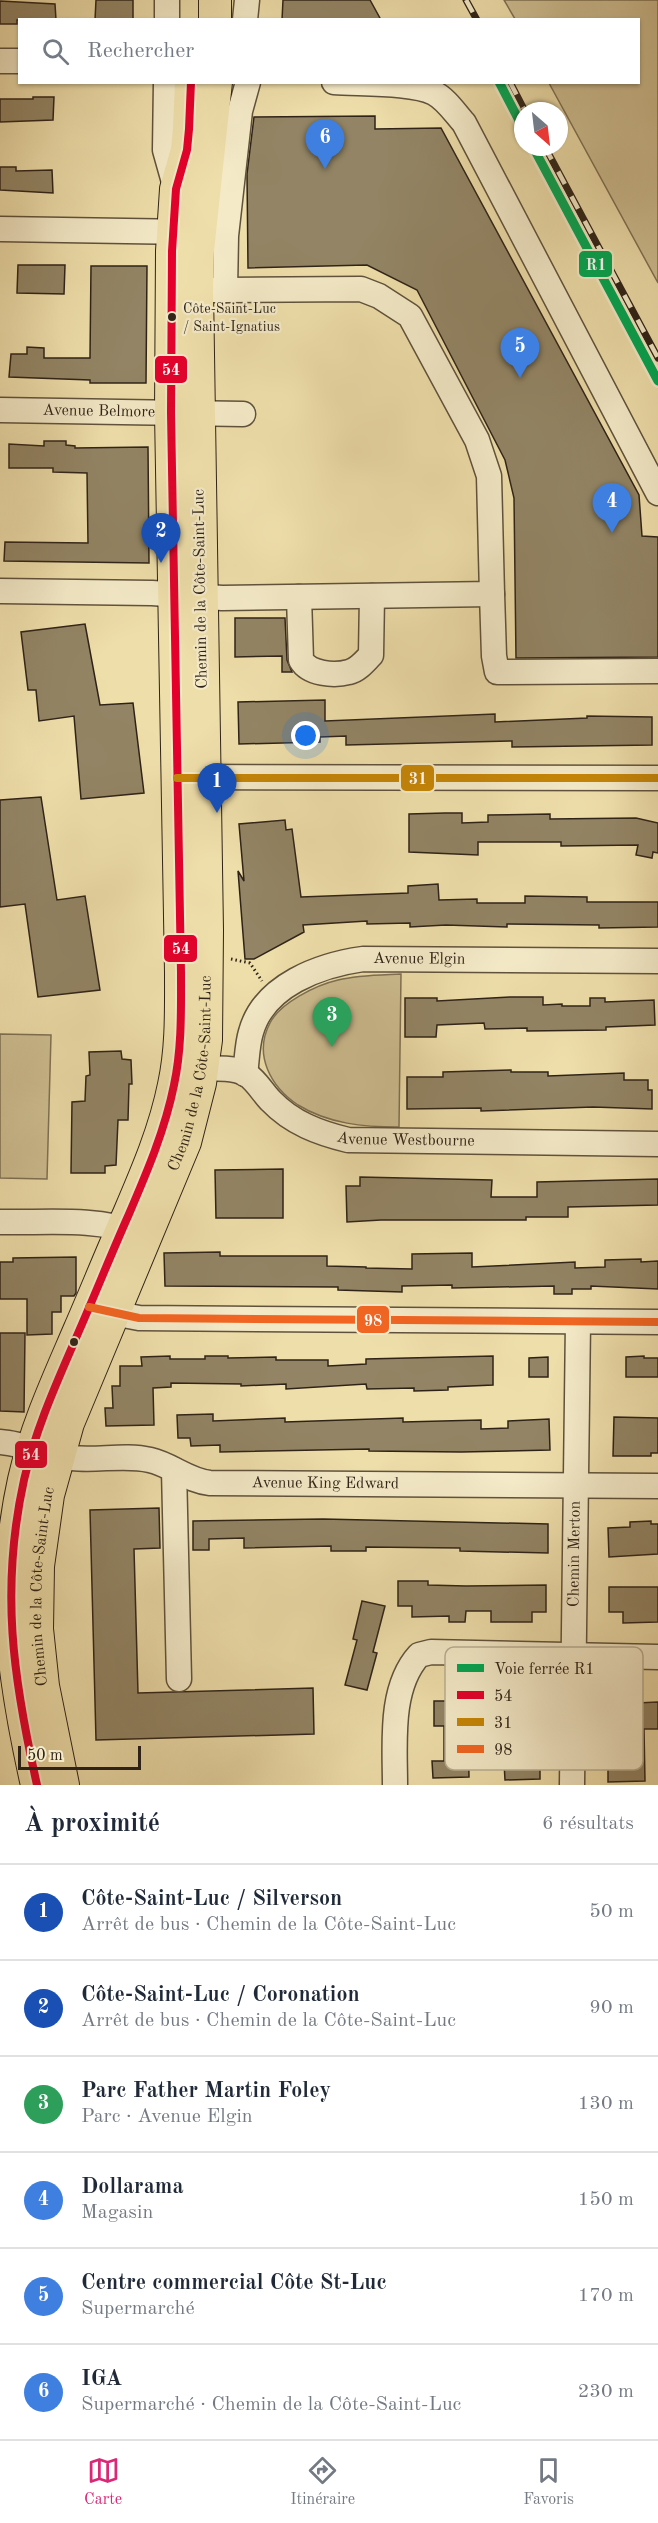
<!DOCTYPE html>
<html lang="fr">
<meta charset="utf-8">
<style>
body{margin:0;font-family:"Old Standard TT",serif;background:#f2f2f3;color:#1f2937}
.compass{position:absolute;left:514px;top:102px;width:54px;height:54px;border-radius:50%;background:#fff;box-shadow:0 2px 4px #0004;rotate:152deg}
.scale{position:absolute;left:18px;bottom:15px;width:123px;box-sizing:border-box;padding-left:6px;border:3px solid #2f2318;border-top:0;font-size:16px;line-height:21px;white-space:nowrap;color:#2f2318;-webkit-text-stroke:4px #f4eac8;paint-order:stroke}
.you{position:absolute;left:306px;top:736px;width:21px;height:21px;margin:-15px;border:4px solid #fff;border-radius:50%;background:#1a73e8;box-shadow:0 0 0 9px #1a73e833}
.badge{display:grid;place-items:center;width:39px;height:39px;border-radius:50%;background:#db2777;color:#fff;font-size:20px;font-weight:700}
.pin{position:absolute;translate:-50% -50px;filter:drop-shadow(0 2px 3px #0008)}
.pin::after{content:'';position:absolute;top:32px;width:21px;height:18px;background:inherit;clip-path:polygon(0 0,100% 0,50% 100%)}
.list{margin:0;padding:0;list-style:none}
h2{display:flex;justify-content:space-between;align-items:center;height:78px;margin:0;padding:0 24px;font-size:26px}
h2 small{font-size:20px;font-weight:400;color:#747a83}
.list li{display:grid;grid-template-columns:39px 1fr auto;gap:18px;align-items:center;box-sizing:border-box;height:96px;padding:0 24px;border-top:2px solid #e0e1e3}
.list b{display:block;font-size:22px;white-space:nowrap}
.list p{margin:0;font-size:20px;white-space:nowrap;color:#747a83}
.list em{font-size:20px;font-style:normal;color:#747a83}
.icon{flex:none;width:33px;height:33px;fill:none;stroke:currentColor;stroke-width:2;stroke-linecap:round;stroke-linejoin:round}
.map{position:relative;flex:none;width:658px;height:1785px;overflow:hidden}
.search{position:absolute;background:#fff;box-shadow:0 2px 4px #0004;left:18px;right:18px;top:18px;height:66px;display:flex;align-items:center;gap:15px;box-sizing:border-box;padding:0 21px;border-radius:0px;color:#747a83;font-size:22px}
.sheet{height:654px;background:#fff}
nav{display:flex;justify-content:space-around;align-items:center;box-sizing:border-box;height:84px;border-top:2px solid #e0e1e3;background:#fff;font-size:16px;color:#747a83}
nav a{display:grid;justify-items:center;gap:3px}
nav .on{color:#db2777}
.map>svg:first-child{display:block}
.green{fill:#cebe91;stroke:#7e7054;stroke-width:1.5}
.building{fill:#928464;stroke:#2f2318;stroke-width:1.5}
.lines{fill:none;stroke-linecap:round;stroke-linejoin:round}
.minor-casing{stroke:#5f523c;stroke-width:27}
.major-casing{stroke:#2f2318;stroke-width:34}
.path{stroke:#2f2318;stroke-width:3;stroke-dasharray:1.5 3;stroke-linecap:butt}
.minor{stroke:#f4eac8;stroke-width:24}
.major{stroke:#eedeaa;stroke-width:32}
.rail-casing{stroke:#2f2318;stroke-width:7}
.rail{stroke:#f4eac8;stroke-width:4.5;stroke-dasharray:14;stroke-linecap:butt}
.bus-1-casing{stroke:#f4eac8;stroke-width:12}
.bus-2-casing{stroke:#f4eac8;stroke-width:12}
.bus-3-casing{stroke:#f4eac8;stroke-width:12}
.bus-1{stroke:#e4002b;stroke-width:8}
.bus-2{stroke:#c58506;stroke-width:8}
.bus-3{stroke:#f26522;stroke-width:8}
.rail-1-casing{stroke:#f4eac8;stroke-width:14}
.rail-1{stroke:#00a651;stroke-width:9}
.bus-dot{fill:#2f2318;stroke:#f4eac8;stroke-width:2}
.labels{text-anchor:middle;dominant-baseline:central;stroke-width:4.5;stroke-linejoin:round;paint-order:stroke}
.bus-label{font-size:14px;fill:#2f2318;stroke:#f4eac8;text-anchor:start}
.street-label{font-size:16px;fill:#2f2318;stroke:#f4eac8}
.key{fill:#f4eac8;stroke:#b9ae93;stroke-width:1.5}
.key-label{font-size:16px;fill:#2f2318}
.line-badge{stroke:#f4eac8;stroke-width:2}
.badge-label{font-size:16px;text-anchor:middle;font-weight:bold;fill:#fff}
</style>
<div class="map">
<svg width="658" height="1785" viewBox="0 0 658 1785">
<rect width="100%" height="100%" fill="#eedeaa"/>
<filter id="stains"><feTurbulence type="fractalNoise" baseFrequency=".00333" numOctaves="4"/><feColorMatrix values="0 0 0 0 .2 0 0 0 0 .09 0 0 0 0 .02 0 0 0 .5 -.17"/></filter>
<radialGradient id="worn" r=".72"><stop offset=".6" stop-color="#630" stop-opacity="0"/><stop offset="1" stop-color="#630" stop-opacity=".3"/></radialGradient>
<path class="green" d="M 504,0 L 658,0 L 658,283 L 549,83 L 638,82 L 638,20 L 515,19 Z
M 401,974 L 399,1127 C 364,1127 329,1124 298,1105 C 271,1087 253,1055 270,1023 C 280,1003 316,985 338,980 C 358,975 380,975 401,974 Z
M 0,1034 L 51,1035 L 47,1179 L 0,1178 Z"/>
<path class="building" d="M 96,0 L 133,0 L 133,20 L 95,20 Z
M 283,0 L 370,0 L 381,20 L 282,20 Z
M 0,1 L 55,4 L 56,20 L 17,20 L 17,24 L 0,24 Z
M 33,97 L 54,97 L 53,120 L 0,122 L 0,99 L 33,99 Z
M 375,116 L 375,129 L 441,128 L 639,495 L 642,536 L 658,537 L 658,657 L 516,658 L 514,498 L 505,460 L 417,290 L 367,265 L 248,268 L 247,174 L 254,117 Z
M 0,167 L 16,167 L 16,171 L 52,170 L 53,193 L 0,190 Z
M 18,265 L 65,265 L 64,294 L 17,293 Z
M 91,266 L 147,266 L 146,383 L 90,383 L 90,380 L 9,377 L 11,354 L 27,354 L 27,347 L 44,348 L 44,358 L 90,358 Z
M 44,441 L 66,441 L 66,445 L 75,446 L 75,448 L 148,447 L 149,563 L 4,561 L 5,542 L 88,543 L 87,473 L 53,472 L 53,468 L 9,468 L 9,444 L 44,446 Z
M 235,618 L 285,618 L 287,660 L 292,672 L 282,672 L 282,656 L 235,657 Z
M 85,624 L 100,705 L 133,703 L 144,793 L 81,799 L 74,716 L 39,721 L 36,690 L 28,690 L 21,632 Z
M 325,700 L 325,721 L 495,714 L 495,722 L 587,718 L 587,716 L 652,717 L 652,745 L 512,747 L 512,741 L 346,745 L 346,736 L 320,737 L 320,742 L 239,744 L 238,702 Z
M 41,797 L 57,900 L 85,896 L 100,990 L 38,997 L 25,904 L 0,907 L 0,800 Z
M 445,813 L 462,813 L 462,823 L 488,822 L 488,815 L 550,814 L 550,819 L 636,818 L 658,823 L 658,853 L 653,852 L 652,858 L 636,855 L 638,845 L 561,846 L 561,842 L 478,842 L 478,855 L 409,852 L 409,814 Z
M 285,820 L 286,830 L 292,829 L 301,897 L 408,893 L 408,886 L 438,884 L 439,900 L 477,899 L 477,903 L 525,903 L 525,896 L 587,897 L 587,902 L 658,902 L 658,927 L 599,928 L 599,925 L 507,924 L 507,927 L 446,925 L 410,927 L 410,923 L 367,924 L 367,921 L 303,925 L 304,932 L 254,959 L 245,959 L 238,871 L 244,881 L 239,824 Z
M 510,997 L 543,997 L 543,1005 L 562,1004 L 562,1006 L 590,1006 L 590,998 L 605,998 L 605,1002 L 654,1000 L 655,1025 L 606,1027 L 606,1030 L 527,1031 L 527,1028 L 485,1029 L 484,1023 L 437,1025 L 436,1037 L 405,1037 L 405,998 L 437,998 L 437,1001 Z
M 121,1051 L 122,1059 L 131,1060 L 132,1084 L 129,1084 L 128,1120 L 118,1120 L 116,1165 L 105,1166 L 105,1173 L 71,1173 L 72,1102 L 85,1101 L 86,1076 L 90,1075 L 89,1052 Z
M 511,1070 L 511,1072 L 548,1072 L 548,1076 L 624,1073 L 624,1080 L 648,1080 L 648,1090 L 652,1090 L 652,1109 L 593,1107 L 481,1111 L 481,1108 L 407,1109 L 407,1077 L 443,1077 L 443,1072 Z
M 283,1169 L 283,1218 L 216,1218 L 215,1170 Z
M 360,1177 L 492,1180 L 491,1197 L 537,1197 L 537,1182 L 658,1179 L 658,1205 L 568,1207 L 568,1217 L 526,1217 L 526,1220 L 381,1220 L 347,1222 L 346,1186 L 360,1186 Z
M 220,1252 L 220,1256 L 327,1256 L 327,1266 L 366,1267 L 366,1268 L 412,1269 L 412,1254 L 472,1253 L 472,1267 L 575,1262 L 575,1268 L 605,1267 L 605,1260 L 641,1259 L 641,1262 L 658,1261 L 658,1289 L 591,1286 L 591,1289 L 572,1289 L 572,1294 L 554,1294 L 554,1286 L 452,1288 L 452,1285 L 402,1286 L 402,1292 L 338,1290 L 338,1287 L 165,1286 L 164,1253 Z
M 76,1257 L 76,1293 L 74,1296 L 61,1296 L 61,1312 L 52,1312 L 52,1334 L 27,1335 L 27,1299 L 0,1299 L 0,1262 L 13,1262 L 13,1258 Z
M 0,1333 L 25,1333 L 24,1412 L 0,1411 Z
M 170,1356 L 170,1359 L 205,1359 L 205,1356 L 228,1356 L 228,1358 L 276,1357 L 276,1360 L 328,1360 L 328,1366 L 366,1364 L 366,1359 L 493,1356 L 493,1385 L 448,1387 L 448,1390 L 414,1391 L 414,1388 L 367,1389 L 366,1384 L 286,1389 L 286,1384 L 241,1386 L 241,1384 L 171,1383 L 171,1387 L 153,1388 L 154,1425 L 106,1426 L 105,1408 L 113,1408 L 112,1386 L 120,1386 L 120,1366 L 142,1366 L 141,1357 Z
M 644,1356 L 644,1358 L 658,1358 L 658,1377 L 626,1377 L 626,1357 Z
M 548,1357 L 548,1377 L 529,1377 L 529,1358 Z
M 213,1414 L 213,1421 L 285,1418 L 285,1422 L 403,1418 L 403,1422 L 481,1420 L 481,1429 L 508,1428 L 508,1421 L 549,1419 L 550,1450 L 461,1452 L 369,1451 L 369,1449 L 220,1452 L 220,1445 L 191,1446 L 190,1438 L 178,1438 L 177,1415 Z
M 614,1417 L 658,1418 L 658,1453 L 651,1453 L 651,1456 L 613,1456 Z
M 159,1508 L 160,1548 L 134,1549 L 138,1693 L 313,1688 L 314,1734 L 96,1740 L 90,1510 Z
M 323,1519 L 548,1524 L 548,1553 L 460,1551 L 460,1548 L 366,1547 L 366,1551 L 331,1551 L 331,1546 L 244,1548 L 244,1538 L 209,1539 L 209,1550 L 193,1550 L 193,1521 Z
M 651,1521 L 651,1524 L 658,1524 L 658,1554 L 609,1557 L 608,1528 L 630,1527 L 630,1522 Z
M 398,1581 L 428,1581 L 428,1585 L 466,1586 L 546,1585 L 546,1612 L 532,1612 L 532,1622 L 491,1622 L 491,1611 L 466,1611 L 465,1622 L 449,1622 L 449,1616 L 412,1617 L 412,1606 L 398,1606 Z
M 609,1587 L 658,1587 L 658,1622 L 623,1623 L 623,1612 L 609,1612 Z
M 362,1601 L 385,1606 L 373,1652 L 377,1653 L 367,1690 L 345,1685 L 357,1640 L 353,1639 Z
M 449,1690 L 465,1690 L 464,1704 L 490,1703 L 490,1692 L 543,1691 L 544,1726 L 529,1727 L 530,1764 L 540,1764 L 540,1779 L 505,1780 L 502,1727 L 468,1727 L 469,1777 L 433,1778 L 432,1761 L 444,1761 L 444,1726 L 434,1726 L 434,1701 L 449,1701 Z
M 637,1692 L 637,1703 L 658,1702 L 658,1729 L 644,1729 L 645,1781 L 608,1782 L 608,1764 L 620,1764 L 617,1716 L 606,1716 L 606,1702 L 621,1702 L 622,1693 Z"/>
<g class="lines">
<g class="minor-casing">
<g id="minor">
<path d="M 167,0 L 167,20"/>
<path d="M 245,20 L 247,0"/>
<path d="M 0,61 L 20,61"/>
<path d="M 166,82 L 165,150 L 176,189"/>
<path d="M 334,82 C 358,84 414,82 434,93 C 446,99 455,113 464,123 L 658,493"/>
<path d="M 0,229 L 189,232"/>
<path d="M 210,290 L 225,290 L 226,236 L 240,111 L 248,82"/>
<path id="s1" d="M 0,410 L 243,414"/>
<path d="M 0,591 L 152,593 L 222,598 L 492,594 L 489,476 L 477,440 L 410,316 L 379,296 L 361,289 L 225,290"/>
<path d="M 492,594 L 494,656 L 497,672 L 658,671"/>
<path d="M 299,597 L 301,660 C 309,674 334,676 349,672 C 358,670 365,661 371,655 L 372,596"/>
<path d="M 189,777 L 658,778"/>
<path id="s2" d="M 186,1069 C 203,1070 230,1065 246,1074 C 256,1080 263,1093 271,1101 C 292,1123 319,1133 348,1140 L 658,1144"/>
<path id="s3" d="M 245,1074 C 247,1060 247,1045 251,1032 C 264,985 320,965 363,959 L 658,961"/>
<path d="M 0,1222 C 46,1223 94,1217 138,1233"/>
<path d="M 97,1310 L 139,1318 L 658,1322"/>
<path id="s4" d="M 0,1442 C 25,1444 48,1454 72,1458 C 98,1461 125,1454 150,1460 C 172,1465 188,1481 210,1483 L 658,1486"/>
<path d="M 174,1470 L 179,1679"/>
<path d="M 395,1785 C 395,1744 389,1688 419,1655 L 431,1652 L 658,1657"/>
<path id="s5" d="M 572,1785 L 578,1322"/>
</g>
</g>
<g class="major-casing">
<g id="major">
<path d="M 215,20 L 215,0"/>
<path d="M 37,1785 C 13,1678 0,1589 24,1480 C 36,1427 58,1380 79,1331 C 96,1292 112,1252 129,1214 C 147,1172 165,1130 174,1085 C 182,1048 181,1010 181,972 L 171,413 L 172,251 L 176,189 L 187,150 L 189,129 L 191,82"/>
<path id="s6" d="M 63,1785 L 43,1686 L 37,1629 L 38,1566 L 48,1495 L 68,1423 L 185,1142 L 200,1083 L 206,1040 L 207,930 L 197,290 L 198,250 L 216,82"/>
</g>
</g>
<path class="path" d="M 231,959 L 250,963 L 262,981"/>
<use href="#minor" class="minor"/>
<use href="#major" class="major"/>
<g class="rail-casing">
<path id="rail" d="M 466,0 L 477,20
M 510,82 L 525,111
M 545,147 L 658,358"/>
</g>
<use href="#rail" class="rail"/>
<g class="bus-1-casing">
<path id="bus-1" d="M 37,1785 C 13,1678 0,1589 24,1480 C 36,1427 58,1380 79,1331 C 96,1292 112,1252 129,1214 C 147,1172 165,1130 174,1085 C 182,1048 181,1010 181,972 L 171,413 L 172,251 L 176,189 L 187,150 L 189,129 L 191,82"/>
</g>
<g class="bus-2-casing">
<path id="bus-2" d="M 177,778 L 658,778"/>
</g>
<g class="bus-3-casing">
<path id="bus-3" d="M 89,1307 L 139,1318 L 658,1322"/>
</g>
<use href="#bus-1" class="bus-1"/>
<use href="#bus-2" class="bus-2"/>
<use href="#bus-3" class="bus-3"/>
<g class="rail-1-casing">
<path id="rail-1" d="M 499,82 L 523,128
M 533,147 L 658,381"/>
</g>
<use href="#rail-1" class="rail-1"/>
</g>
<g class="bus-dot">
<circle cx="172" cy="317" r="5"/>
<circle cx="74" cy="1342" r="5"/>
</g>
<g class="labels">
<g class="bus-label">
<text x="183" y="309">Côte-Saint-Luc<tspan x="183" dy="18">/ Saint-Ignatius</tspan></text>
</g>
<g class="street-label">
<text stroke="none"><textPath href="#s1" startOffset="99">Avenue Belmore</textPath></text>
<text transform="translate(201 589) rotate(-91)">Chemin de la Côte-Saint-Luc</text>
<text stroke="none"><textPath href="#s3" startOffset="240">Avenue Elgin</textPath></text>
<text stroke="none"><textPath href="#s6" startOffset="741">Chemin de la Côte-Saint-Luc</textPath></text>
<text stroke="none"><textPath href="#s2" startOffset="243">Avenue Westbourne</textPath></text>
<text stroke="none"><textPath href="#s4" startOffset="332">Avenue King Edward</textPath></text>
<text stroke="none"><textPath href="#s5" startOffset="231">Chemin Merton</textPath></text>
<text stroke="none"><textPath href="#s6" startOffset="201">Chemin de la Côte-Saint-Luc</textPath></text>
</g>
</g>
<rect x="445" y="1647" width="198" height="123" rx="9" class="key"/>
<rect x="457" y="1664" width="27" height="8" fill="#00a651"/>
<rect x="457" y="1691" width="27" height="8" fill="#e4002b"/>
<rect x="457" y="1718" width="27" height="8" fill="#c58506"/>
<rect x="457" y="1745" width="27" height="8" fill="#f26522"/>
<g class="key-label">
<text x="494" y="1674">Voie ferrée R1</text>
<text x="494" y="1701">54</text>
<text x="494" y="1728">31</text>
<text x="494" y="1755">98</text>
</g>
<g class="line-badge">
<rect x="578" y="250" width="35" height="28" rx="6" fill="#00a651"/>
<rect x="154" y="355" width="34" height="29" rx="6" fill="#e4002b"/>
<rect x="400" y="764" width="35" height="28" rx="6" fill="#c58506"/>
<rect x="163" y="934" width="35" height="29" rx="6" fill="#e4002b"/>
<rect x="356" y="1305" width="34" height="29" rx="6" fill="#f26522"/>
<rect x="14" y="1440" width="34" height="29" rx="6" fill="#e4002b"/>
</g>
<g class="badge-label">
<text x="596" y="270">R1</text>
<text x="171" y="375">54</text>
<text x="418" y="784">31</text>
<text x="181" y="954">54</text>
<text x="373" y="1326">98</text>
<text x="31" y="1460">54</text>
</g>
<rect width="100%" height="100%" filter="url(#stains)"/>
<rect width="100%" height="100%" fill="url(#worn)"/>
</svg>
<svg class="compass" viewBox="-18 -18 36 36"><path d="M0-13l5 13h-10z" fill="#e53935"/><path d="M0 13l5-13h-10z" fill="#747a83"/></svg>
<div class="scale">50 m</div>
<div class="you"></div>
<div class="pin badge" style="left:217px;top:813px;background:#1a4fb4">1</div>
<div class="pin badge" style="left:161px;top:563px;background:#1a4fb4">2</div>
<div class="pin badge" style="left:332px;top:1047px;background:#2e9e5b">3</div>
<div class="pin badge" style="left:612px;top:533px;background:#3f7fe0">4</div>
<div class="pin badge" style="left:520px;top:378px;background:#3f7fe0">5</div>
<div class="pin badge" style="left:325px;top:169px;background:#3f7fe0">6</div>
<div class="search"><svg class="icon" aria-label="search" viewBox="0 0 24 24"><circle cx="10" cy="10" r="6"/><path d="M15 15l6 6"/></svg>Rechercher</div>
</div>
<section class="sheet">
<h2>À proximité<small>6 résultats</small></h2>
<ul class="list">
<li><span class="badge" style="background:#1a4fb4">1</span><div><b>Côte-Saint-Luc / Silverson</b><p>Arrêt de bus · Chemin de la Côte-Saint-Luc</p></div><em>50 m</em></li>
<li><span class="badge" style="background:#1a4fb4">2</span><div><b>Côte-Saint-Luc / Coronation</b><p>Arrêt de bus · Chemin de la Côte-Saint-Luc</p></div><em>90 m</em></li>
<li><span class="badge" style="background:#2e9e5b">3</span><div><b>Parc Father Martin Foley</b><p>Parc · Avenue Elgin</p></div><em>130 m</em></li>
<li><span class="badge" style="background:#3f7fe0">4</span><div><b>Dollarama</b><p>Magasin</p></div><em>150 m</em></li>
<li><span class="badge" style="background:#3f7fe0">5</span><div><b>Centre commercial Côte St-Luc</b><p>Supermarché</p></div><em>170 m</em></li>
<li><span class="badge" style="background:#3f7fe0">6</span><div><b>IGA</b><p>Supermarché · Chemin de la Côte-Saint-Luc</p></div><em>230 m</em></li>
</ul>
</section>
<nav>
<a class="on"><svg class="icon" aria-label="map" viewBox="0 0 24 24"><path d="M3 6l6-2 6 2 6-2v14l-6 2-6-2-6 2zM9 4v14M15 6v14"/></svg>Carte</a>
<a><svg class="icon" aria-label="directions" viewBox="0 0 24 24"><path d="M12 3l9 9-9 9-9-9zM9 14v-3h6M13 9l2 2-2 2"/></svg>Itinéraire</a>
<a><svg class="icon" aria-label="saved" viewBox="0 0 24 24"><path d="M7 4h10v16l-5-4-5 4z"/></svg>Favoris</a>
</nav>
